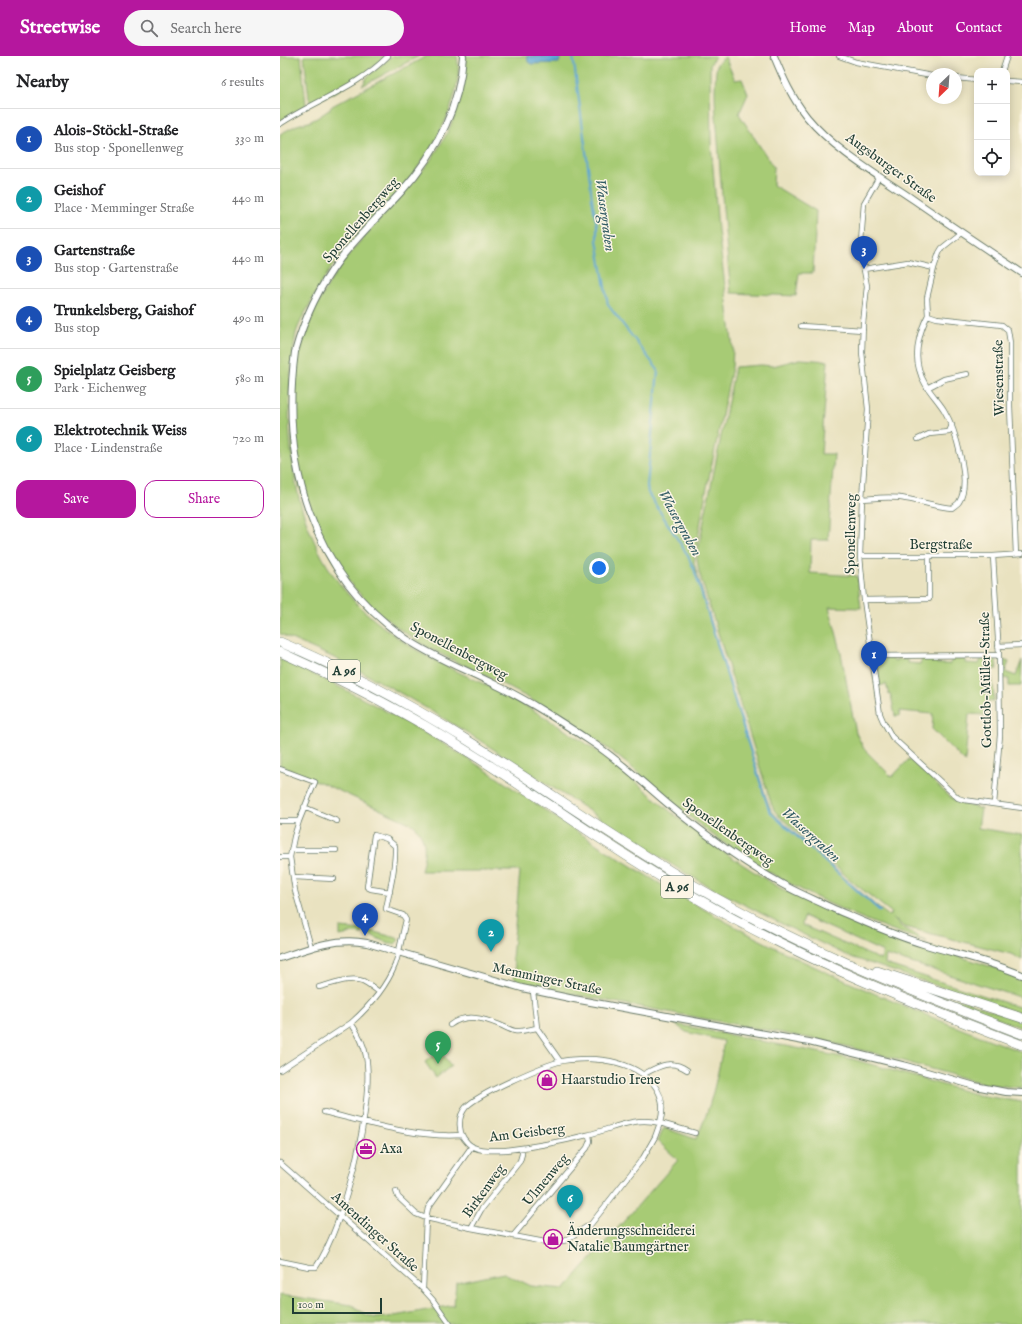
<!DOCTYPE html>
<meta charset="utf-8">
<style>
body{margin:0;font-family:"IM FELL English",serif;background:#f6f6f6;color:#202124}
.controls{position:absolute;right:12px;top:12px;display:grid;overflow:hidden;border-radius:8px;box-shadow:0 2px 10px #0003}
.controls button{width:36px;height:36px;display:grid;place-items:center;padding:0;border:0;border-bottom:1px solid #e0e0e0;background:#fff;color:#202124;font:20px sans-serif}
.compass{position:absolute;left:646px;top:12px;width:36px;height:36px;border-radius:50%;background:#fff;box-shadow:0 2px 10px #0003;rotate:205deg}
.scale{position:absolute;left:12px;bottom:10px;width:90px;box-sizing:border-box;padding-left:4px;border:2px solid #1f3d34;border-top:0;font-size:11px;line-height:14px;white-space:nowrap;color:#1f3d34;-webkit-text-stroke:3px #fcf5e5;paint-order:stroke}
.you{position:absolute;left:319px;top:512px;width:14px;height:14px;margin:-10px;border:3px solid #fff;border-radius:50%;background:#1a73e8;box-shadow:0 0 0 6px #1a73e833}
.badge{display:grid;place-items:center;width:26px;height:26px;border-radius:50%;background:#b5179e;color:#fff;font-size:13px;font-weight:700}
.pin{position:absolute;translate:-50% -33px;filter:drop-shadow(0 1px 2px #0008)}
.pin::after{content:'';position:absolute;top:21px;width:14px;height:12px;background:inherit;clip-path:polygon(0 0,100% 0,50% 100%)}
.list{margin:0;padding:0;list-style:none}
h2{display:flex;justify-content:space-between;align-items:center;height:52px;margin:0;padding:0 16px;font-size:17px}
h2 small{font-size:13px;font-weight:400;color:#757577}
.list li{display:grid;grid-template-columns:26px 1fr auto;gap:12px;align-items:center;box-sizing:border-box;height:60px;padding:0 16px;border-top:1px solid #e0e0e0}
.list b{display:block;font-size:15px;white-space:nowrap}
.list p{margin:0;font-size:13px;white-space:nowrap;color:#757577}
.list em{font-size:13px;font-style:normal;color:#757577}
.actions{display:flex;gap:8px;padding:12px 16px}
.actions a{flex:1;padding:9px 0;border:1px solid #b5179e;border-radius:12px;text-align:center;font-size:14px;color:#b5179e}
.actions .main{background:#b5179e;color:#fff}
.icon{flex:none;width:22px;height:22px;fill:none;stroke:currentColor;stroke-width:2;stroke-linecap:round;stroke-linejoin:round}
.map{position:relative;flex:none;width:742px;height:1268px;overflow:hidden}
header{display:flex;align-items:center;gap:24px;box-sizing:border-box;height:56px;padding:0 20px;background:#b5179e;color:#fff}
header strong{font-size:19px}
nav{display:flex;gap:22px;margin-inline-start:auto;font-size:14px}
.search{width:280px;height:36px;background:#f6f6f6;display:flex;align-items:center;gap:10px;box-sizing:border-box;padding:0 14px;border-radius:22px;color:#757577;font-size:15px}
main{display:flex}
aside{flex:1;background:#fff}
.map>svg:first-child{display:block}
.green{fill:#a7cb75;stroke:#638454;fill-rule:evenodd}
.water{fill:#5da6d4;stroke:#3e7284}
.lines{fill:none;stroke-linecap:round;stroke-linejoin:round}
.stream{stroke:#5da6d4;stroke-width:2}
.minor-casing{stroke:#667765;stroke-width:6}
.tertiary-casing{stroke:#667765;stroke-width:8}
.motorway-casing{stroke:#667765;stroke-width:10}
.minor{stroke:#fff;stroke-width:4.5}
.tertiary{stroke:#fff;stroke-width:6}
.motorway{stroke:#fff;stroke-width:9}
.labels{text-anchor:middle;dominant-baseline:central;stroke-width:3;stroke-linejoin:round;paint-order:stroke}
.shield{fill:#fcf5e5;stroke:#617469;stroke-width:1}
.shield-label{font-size:13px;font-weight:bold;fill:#1f3d34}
.street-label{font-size:14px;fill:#1f3d34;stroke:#fcf5e5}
.poi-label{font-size:14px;fill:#1f3d34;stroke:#fcf5e5;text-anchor:start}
.water-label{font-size:15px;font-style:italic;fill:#325c64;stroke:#fcf5e5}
</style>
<header>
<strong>Streetwise</strong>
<div class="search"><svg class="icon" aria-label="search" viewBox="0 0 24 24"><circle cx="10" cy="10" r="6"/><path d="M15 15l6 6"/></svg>Search here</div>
<nav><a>Home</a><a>Map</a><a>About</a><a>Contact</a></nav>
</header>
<main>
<aside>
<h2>Nearby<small>6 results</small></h2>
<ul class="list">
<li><span class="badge" style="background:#1a4fb4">1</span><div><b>Alois-Stöckl-Straße</b><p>Bus stop · Sponellenweg</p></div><em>330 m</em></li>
<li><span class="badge" style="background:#0f9aa8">2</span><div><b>Geishof</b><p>Place · Memminger Straße</p></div><em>440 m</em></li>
<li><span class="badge" style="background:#1a4fb4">3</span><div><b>Gartenstraße</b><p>Bus stop · Gartenstraße</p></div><em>440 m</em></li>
<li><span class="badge" style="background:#1a4fb4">4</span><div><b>Trunkelsberg, Gaishof</b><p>Bus stop</p></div><em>490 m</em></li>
<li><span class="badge" style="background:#2e9e5b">5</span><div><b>Spielplatz Geisberg</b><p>Park · Eichenweg</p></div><em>580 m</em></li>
<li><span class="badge" style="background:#0f9aa8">6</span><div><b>Elektrotechnik Weiss</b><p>Place · Lindenstraße</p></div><em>720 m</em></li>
</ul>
<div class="actions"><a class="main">Save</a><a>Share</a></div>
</aside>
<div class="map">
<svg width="742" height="1268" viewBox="0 0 742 1268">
<rect width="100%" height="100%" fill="#fcf5e5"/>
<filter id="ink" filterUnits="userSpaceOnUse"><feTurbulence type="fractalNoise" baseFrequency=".025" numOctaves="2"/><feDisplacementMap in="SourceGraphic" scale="8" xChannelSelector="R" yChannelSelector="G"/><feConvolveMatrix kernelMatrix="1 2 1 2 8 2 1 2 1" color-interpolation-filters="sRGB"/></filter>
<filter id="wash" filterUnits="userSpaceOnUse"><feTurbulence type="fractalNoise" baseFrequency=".012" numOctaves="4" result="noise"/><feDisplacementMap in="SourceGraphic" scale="16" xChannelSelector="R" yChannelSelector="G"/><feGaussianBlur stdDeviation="0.9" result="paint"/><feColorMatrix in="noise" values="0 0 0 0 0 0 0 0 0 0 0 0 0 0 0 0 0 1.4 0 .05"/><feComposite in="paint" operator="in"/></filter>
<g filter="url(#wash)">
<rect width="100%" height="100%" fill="#e9e2c0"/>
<path class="green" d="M 0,0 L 21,0 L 26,49 L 0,65 Z
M 24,0 L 105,0 C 89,17 55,39 33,46 L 30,45 L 29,42 Z
M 112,0 L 139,0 L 82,30 L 88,20 Z
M 147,0 L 177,0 C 178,7 179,14 178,21 C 173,62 148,100 122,132 C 108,148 92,161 78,177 C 58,200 41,225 28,252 C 23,260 19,268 16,277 C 0,374 8,483 83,554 C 95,565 108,575 121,584 C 152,606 187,619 220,636 C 249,650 276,669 304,686 C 315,694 327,702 338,710 C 356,725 373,742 391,756 C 425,784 462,809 500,832 C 516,841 534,847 551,854 C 613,881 678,899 742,921 L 742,942 L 606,899 L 605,908 L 742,952 L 742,958 L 568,900 L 506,870 L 428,830 L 399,813 L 196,682 L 148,653 L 108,630 L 59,604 L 0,578 L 0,78 L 17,69 L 29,66 L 37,62 L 49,54 L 52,50 ZM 524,860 L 603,896 L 601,904 L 522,869 Z
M 186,0 L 435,0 L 430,9 L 430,18 L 431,87 L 438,174 L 453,293 L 452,311 L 426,436 L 416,493 L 414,507 L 447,620 L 486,741 L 491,754 L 498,762 L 596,850 L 609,860 L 612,857 L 574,827 L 498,759 L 494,754 L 491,747 L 419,516 L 417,503 L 419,489 L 455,311 L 481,309 L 493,310 L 520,303 L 548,305 L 541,398 L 554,398 L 548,484 L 531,484 L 530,517 L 577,520 L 581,552 L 549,551 L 559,587 L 576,677 L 584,693 L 612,721 L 629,703 L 669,740 L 677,746 L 701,753 L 698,772 L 742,779 L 742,904 L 731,898 L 625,871 L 611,861 L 623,872 L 647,886 C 570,861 495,825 430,777 C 391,747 356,712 316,684 C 303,676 290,669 277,661 C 266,654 256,646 245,640 C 215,623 183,610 153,594 C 114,573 78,542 54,505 C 45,491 39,474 32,458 C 27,447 21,435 17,423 C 11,400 12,377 13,353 C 14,330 15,312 21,290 C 32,252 52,219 77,189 C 104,156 137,128 159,91 C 177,63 184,33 186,0 Z
M 445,1 L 455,24 L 462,23 L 468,38 L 459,58 L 494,112 L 493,129 L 536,155 L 533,217 L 519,217 L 516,240 L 451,237 C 446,186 441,135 438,84 C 436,59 433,32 437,8 Z
M 0,603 C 65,632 127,665 187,702 C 224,725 259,751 296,775 C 335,800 374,825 415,848 C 518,909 630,954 742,996 L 742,1032 L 705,1028 L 594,997 L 540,984 L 280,936 L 238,926 L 234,921 L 235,910 L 232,903 L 240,815 L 141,815 C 145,797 148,785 134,769 L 40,726 L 37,726 L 0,709 Z
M 598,603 L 613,603 L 613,604 L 616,605 L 616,603 L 628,604 L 628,607 L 640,608 L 642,603 L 657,603 L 657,608 L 670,608 L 672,603 L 685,603 L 685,607 L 699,608 L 701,603 L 716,604 L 717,613 L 712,614 L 714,645 L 708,645 L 707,659 L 689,658 L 685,706 L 652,673 L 653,658 L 620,655 L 619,660 L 615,660 L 611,639 L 609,639 L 606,628 L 599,630 L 597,605 Z
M 723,604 L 729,606 L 725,616 L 736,620 L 742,604 L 741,630 L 729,630 L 729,623 L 723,622 Z
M 60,872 L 83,874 L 82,878 L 73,877 L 60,880 Z
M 87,874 L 117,882 L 119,884 L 115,888 L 109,888 L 85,876 Z
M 664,942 L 685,945 L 742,965 L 742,972 Z
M 395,968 L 572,1003 L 698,1039 L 742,1046 L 742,1268 L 0,1268 L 0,1239 L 72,1249 L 85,1258 L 95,1262 L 109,1261 L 174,1249 L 176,1227 L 224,1217 L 251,1230 L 284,1233 L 398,1104 L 378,1085 L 384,1072 L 416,1083 C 431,1053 438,1018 444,985 L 406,976 Z
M 160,995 L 171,1010 L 156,1022 L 145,1006 Z"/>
<path class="water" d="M 247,0 L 281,0 L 279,7 L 251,8 L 248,6 Z"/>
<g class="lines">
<path class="stream" d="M 293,0 L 310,125 L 312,143 L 317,170 L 317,184 L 328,249 L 378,314 L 367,430 L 368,437 L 407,498 L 414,513 L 488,751 L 492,758 L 600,855"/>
</g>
</g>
<g filter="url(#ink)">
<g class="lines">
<g class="minor-casing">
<path id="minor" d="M 559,0 L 576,6 L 652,20
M 722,15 L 727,0
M 676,22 L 697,24
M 727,25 L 742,26
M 0,68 C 36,44 78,31 108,0
M 599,121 L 584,147 L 581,186 L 581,198 L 587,230 L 583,268 L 582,296 L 588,353 L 582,443 L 580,500 L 584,544 L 600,658 L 603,665 L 612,681 L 678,742 L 684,744 L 742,752
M 681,177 L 662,192 L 659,197 L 654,212 L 647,242 L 648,259 L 657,262 L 722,269 L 728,274 L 730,287 L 730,350 L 736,499
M 584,213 L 628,206 L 654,212
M 521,270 L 583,274
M 647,332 L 664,323 L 687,318
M 638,383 L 649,378 L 669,376 L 672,369
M 582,443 C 597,442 612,440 626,443 C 641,445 657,451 672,452 C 674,450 678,448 679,446 C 692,427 675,372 664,354 C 655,340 643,330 639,313 C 634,296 640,274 648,259
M 580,500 L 713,500 L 742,498
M 713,500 L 719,599 L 720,679 L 714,748
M 584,544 L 649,543 L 649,500
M 718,590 L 742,589
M 592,600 L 719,599
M 0,713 L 35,726 L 19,765 L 14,781 L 10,801 L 15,835 L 31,891
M 24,751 L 57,765
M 0,765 L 19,765
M 12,794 L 56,794
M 0,801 L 10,801
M 14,821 L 54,823
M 39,931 C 52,928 71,920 83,925 C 89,928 94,932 99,936
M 253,935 L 257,972 L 280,1005
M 170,969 C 185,957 203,962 220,969 C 225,971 230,974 235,975 C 242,976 250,973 257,972
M 309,1003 C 344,1003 393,1022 380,1067 C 353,1060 333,1073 307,1079 C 280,1086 253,1091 226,1094 C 215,1094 203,1096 193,1091 C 186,1087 180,1079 180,1071 C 179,1064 181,1057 186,1051 C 200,1037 258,1012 278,1006 C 288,1003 299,1003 309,1003 Z
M 0,1014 L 71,967 C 89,951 106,931 115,909 C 120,894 122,879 126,864 L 123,859 L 106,853 C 110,832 116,811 115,790 L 107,783 L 94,779 L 87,831 L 91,833 L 110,836
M 364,1018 C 379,1010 391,1003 407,1014
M 44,1056 C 89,1067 135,1082 182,1079
M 0,1107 L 143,1233 L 153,1244 L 170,1268
M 116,1135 L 118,1141 L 136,1158 L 146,1162 L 191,1172 L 201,1154 L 240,1105 L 242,1098 L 242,1092
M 191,1172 L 265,1186 L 284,1185 L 311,1168 L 363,1102 L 375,1081 L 380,1067 L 415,1077
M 233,1180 L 307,1092 L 310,1085 L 309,1079
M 0,1205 L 29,1211 L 36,1211 C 64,1172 95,1046 86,1000 C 84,987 78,977 71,967
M 143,1233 L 146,1162 L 148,1152 L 192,1090"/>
</g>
<g class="tertiary-casing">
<path id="tertiary" d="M 183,0 C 180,52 155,98 121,136 C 100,159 79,179 60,203 C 39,231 24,263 15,296 C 0,408 32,517 125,582 C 154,602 187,614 218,630 C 249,645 278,664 307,683 C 337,702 362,726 388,748 C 424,778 462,806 502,828 C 518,837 535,844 552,852 C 582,865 612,879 643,888 C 676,898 710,905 742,919
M 494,0 C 503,22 512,42 527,61 C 554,94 599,120 634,144 C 670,169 706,193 742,217
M 0,902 C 29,892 56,881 87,887 L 242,932 L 294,943 L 529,986 L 626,1010 L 695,1030 L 726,1036 L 742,1037"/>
</g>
<g class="motorway-casing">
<path id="motorway" d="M 0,586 C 65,613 127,647 187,684 C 264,732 337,784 415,830 C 519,891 630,935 742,978
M 0,596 C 64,625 127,657 187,695 C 218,714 248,735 279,755 C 324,786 371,816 418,843 C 521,903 632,947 742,989
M 597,915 L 742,962"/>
</g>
<use href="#minor" class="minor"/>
<use href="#tertiary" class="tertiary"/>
<use href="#motorway" class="motorway"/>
</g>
</g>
<defs>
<g id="shop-ring" transform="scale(1)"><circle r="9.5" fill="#fcf5e5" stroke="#b5179e" stroke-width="1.5"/><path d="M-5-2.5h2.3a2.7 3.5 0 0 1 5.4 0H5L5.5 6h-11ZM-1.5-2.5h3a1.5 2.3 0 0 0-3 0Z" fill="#b5179e"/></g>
<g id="office-ring" transform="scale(1)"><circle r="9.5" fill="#fcf5e5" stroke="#b5179e" stroke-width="1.5"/><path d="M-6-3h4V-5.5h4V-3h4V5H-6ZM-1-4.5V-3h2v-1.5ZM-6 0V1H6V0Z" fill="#b5179e"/></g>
</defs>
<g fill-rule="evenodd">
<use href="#shop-ring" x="267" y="1024"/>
<use href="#office-ring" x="86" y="1093"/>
<use href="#shop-ring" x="273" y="1183"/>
</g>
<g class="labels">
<g class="shield">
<rect x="48" y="604" width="32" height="22" rx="3"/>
<rect x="381" y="820" width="32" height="22" rx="3"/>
</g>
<g class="shield-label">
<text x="64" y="615">A 96</text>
<text x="397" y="831">A 96</text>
</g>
<g class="street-label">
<text transform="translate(611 112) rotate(36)">Augsburger Straße</text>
<text transform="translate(81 164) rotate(-49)">Sponellenbergweg</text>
<text transform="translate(719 322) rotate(-91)">Wiesenstraße</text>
<text transform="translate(571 478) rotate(-89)">Sponellenweg</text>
<text x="661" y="489">Bergstraße</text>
<text transform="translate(179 595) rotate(28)">Sponellenbergweg</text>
<text transform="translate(706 624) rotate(-91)">Gottlob-Müller-Straße</text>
<text transform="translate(448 776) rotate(35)">Sponellenbergweg</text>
<text transform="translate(267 923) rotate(12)">Memminger Straße</text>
<text transform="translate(247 1077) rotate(-7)">Am Geisberg</text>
<text transform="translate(266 1124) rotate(-50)">Ulmenweg</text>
<text transform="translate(204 1135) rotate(-54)">Birkenweg</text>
<text transform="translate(95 1176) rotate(42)">Amendinger Straße</text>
</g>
<g class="poi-label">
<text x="281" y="1024">Haarstudio Irene</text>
<text x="100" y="1093">Axa</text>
<text x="287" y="1175">Änderungsschneiderei<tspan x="287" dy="16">Natalie Baumgärtner</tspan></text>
</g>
<g class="water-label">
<text transform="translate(325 159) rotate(82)">Wassergraben</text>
<text transform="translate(400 467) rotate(61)">Wassergraben</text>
<text transform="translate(531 779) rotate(42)">Wassergraben</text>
</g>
</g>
</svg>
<div class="controls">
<button>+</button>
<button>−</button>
<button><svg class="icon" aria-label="locate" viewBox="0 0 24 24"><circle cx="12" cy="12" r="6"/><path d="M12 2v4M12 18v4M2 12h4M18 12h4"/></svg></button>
</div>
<svg class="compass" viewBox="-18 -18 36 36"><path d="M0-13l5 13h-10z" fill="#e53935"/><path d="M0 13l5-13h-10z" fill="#757577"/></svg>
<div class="scale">100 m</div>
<div class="you"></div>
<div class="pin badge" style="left:594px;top:618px;background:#1a4fb4">1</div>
<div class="pin badge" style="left:211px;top:896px;background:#0f9aa8">2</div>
<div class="pin badge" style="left:584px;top:213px;background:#1a4fb4">3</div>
<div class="pin badge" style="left:85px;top:880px;background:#1a4fb4">4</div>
<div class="pin badge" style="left:158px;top:1008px;background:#2e9e5b">5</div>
<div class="pin badge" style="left:290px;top:1162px;background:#0f9aa8">6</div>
</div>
</main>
